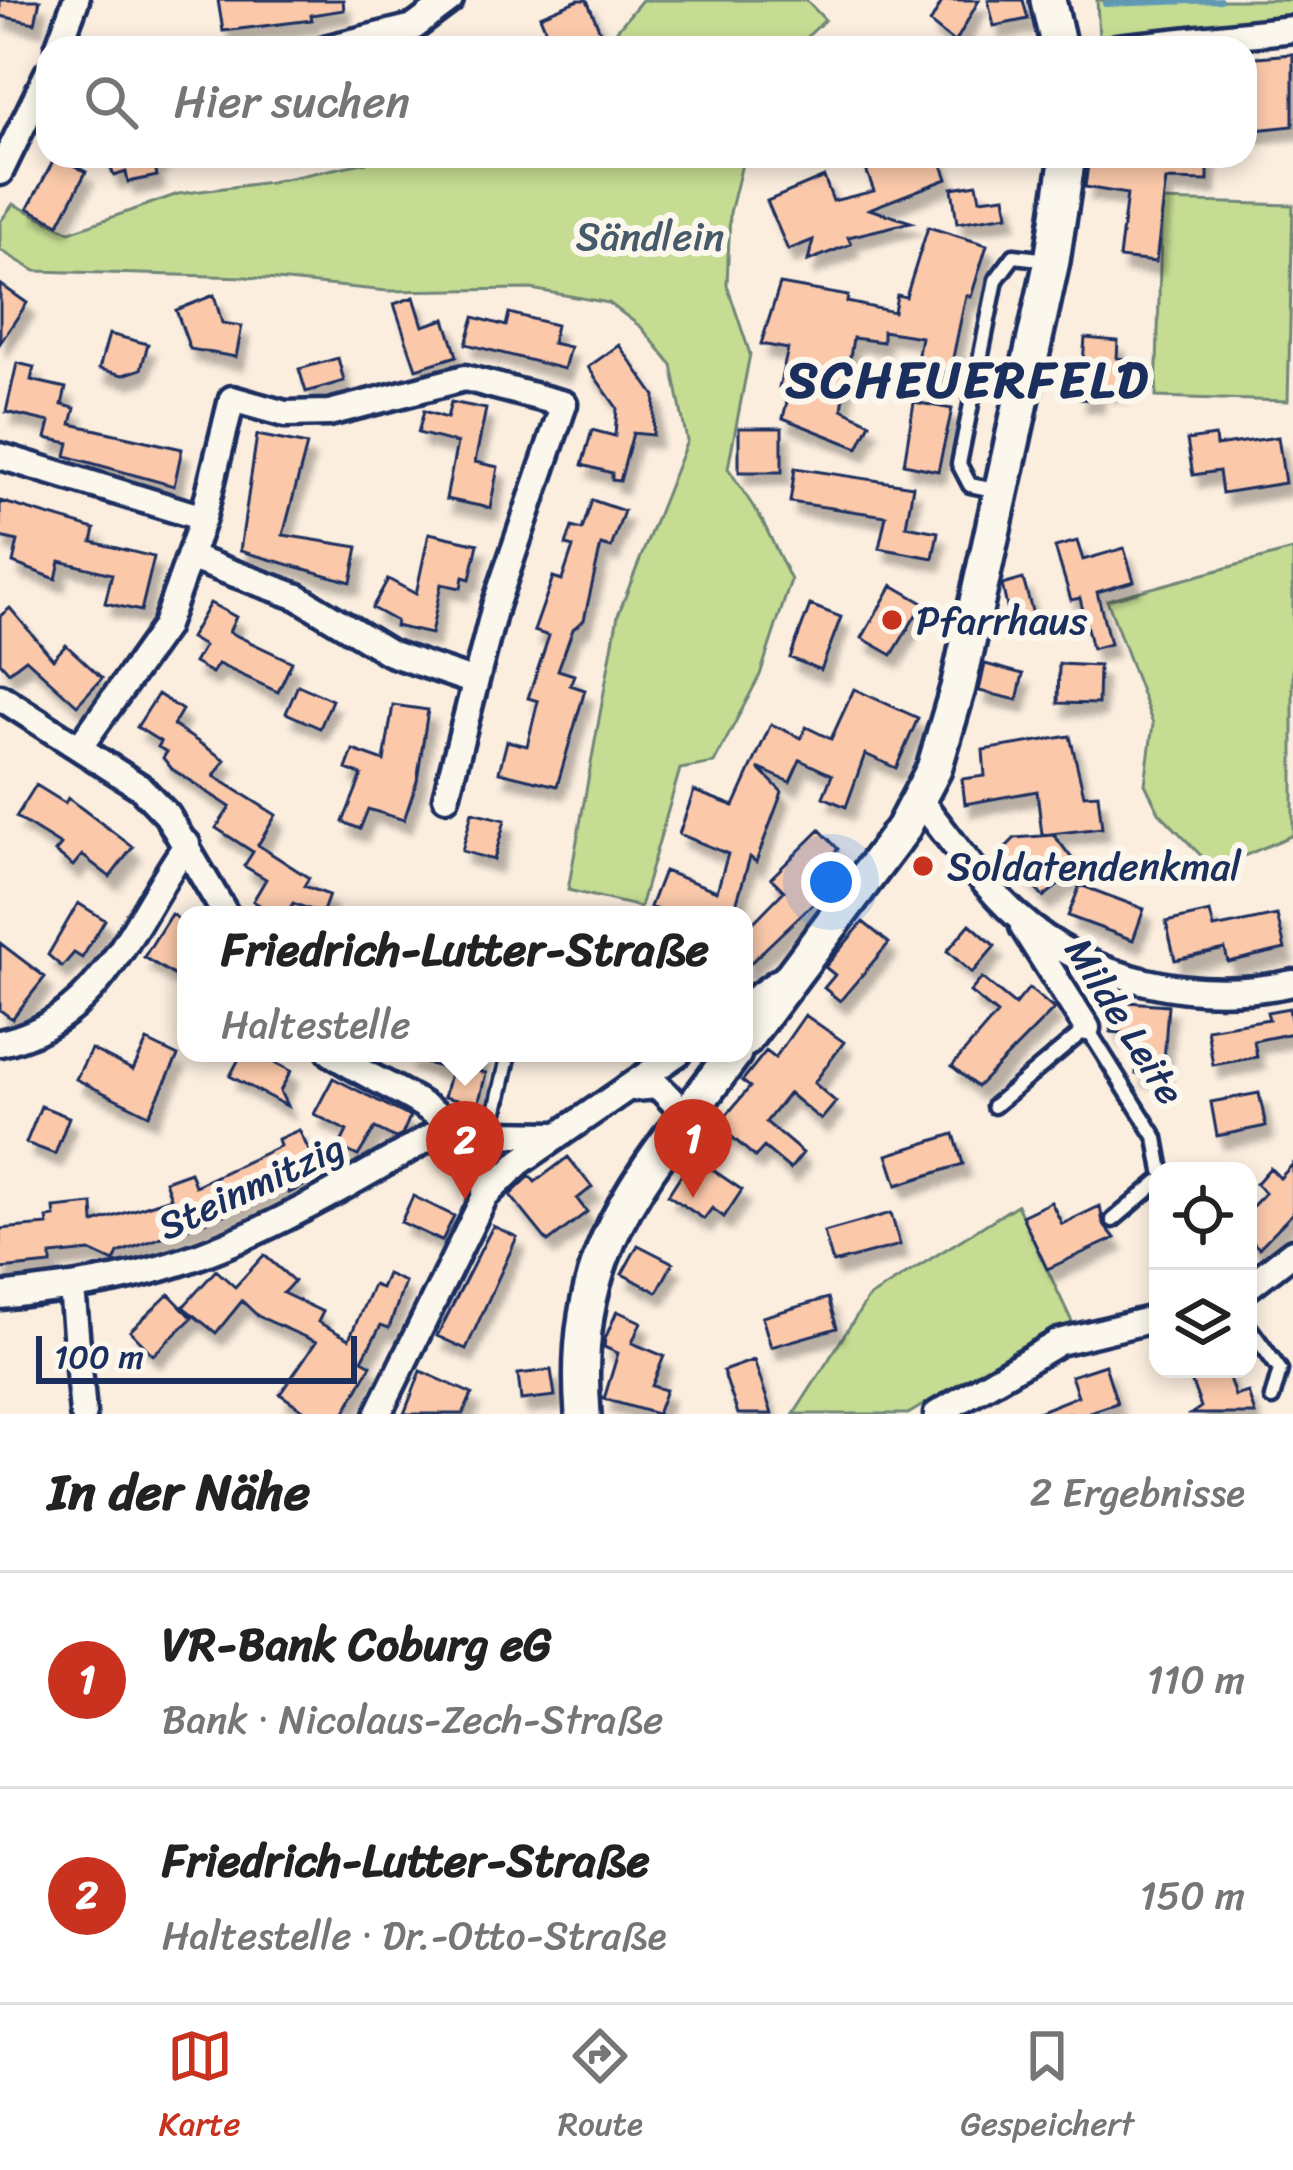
<!DOCTYPE html>
<html lang="de">
<meta charset="utf-8">
<style>
body{margin:0;font-family:Sriracha,sans-serif;background:#f6f6f6;color:#222}
.controls{position:absolute;right:36px;bottom:36px;display:grid;overflow:hidden;border-radius:24px;box-shadow:0 6px 18px #0003}
.controls button{width:108px;height:108px;display:grid;place-items:center;padding:0;border:0;border-bottom:3px solid #e0e0e0;background:#fff;color:#222;font:60px sans-serif}
.scale{position:absolute;left:36px;bottom:30px;width:321px;box-sizing:border-box;padding-left:12px;border:6px solid #1b2f5e;border-top:0;font-size:33px;line-height:42px;white-space:nowrap;color:#1b2f5e;-webkit-text-stroke:9px #fbf7ec;paint-order:stroke}
.you{position:absolute;left:831px;top:882px;width:42px;height:42px;margin:-30px;border:9px solid #fff;border-radius:50%;background:#1a73e8;box-shadow:0 0 0 18px #1a73e833}
.badge{display:grid;place-items:center;width:78px;height:78px;border-radius:50%;background:#c8321e;color:#fff;font-size:39px;font-weight:700}
.pin{position:absolute;translate:-50% -99px;filter:drop-shadow(0 3px 6px #0008)}
.pin::after{content:'';position:absolute;top:63px;width:42px;height:36px;background:inherit;clip-path:polygon(0 0,100% 0,50% 100%)}
.popup{position:absolute;left:177px;top:906px;width:576px;height:156px;box-sizing:border-box;display:grid;place-content:center;border-radius:24px;background:#fff;filter:drop-shadow(0 3px 9px #0005);font-size:39px;white-space:nowrap;color:#767676}
.popup b{font-size:45px;color:#222}
.popup::after{content:'';position:absolute;left:50%;top:100%;margin-left:-24px;border:24px solid transparent;border-top-color:#fff}
.list{margin:0;padding:0;list-style:none}
h2{display:flex;justify-content:space-between;align-items:center;height:156px;margin:0;padding:0 48px;font-size:51px}
h2 small{font-size:39px;font-weight:400;color:#767676}
.list li{display:grid;grid-template-columns:78px 1fr auto;gap:36px;align-items:center;box-sizing:border-box;height:216px;padding:0 48px;border-top:3px solid #e0e0e0}
.list b{display:block;font-size:45px;white-space:nowrap}
.list p{margin:0;font-size:39px;white-space:nowrap;color:#767676}
.list em{font-size:39px;font-style:normal;color:#767676}
.icon{flex:none;width:66px;height:66px;fill:none;stroke:currentColor;stroke-width:2;stroke-linecap:round;stroke-linejoin:round}
.map{position:relative;flex:none;width:1293px;height:1414px;overflow:hidden}
.search{position:absolute;background:#fff;box-shadow:0 6px 18px #0003;left:36px;right:36px;top:36px;height:132px;display:flex;align-items:center;gap:30px;box-sizing:border-box;padding:0 42px;border-radius:36px;color:#767676;font-size:45px}
.sheet{height:588px;background:#fff}
nav{display:flex;justify-content:space-around;align-items:center;box-sizing:border-box;height:168px;border-top:3px solid #e0e0e0;background:#fff;font-size:33px;color:#767676}
nav a{display:grid;justify-items:center;gap:6px}
nav .on{color:#c8321e}
.map>svg:first-child{display:block}
.green{fill:#c5dc92;stroke:#708678;stroke-width:3}
.lines{fill:none;stroke-linecap:round;stroke-linejoin:round}
.stream{stroke:#6199b3;stroke-width:6}
.building{fill:#fbc9aa;stroke:#1b2f5e;stroke-width:3;filter:url(#shadow)}
.lane-casing{stroke:#1b2f5e;stroke-width:21}
.street-casing{stroke:#1b2f5e;stroke-width:33}
.secondary-casing{stroke:#1b2f5e;stroke-width:42}
.lane{stroke:#fbf7ec;stroke-width:12}
.street{stroke:#fbf7ec;stroke-width:24}
.secondary{stroke:#fbf7ec;stroke-width:33}
.poi-dot{fill:#c8321e;stroke:#fbf7ec;stroke-width:4.5}
.labels{text-anchor:middle;dominant-baseline:central;stroke-width:12;stroke-linejoin:round;paint-order:stroke}
.park-label{font-size:39px;fill:#465a6b;stroke:#fbf7ec}
.poi-label{font-size:39px;fill:#1b2f5e;stroke:#fbf7ec;text-anchor:start}
.street-label{font-size:39px;fill:#1b2f5e;stroke:#fbf7ec}
.district-label{font-size:51px;font-weight:bold;letter-spacing:3px;fill:#1b2f5e;stroke:#fbf7ec}
</style>
<div class="map">
<svg width="1293" height="1414" viewBox="0 0 1293 1414">
<defs>
<filter id="shadow"><feDropShadow dx="7" dy="12" stdDeviation="3" flood-color="#0004"/></filter>
</defs>
<rect width="100%" height="100%" fill="#fbeedf"/>
<filter id="ink" filterUnits="userSpaceOnUse"><feTurbulence type="fractalNoise" baseFrequency=".00833" numOctaves="2"/><feDisplacementMap in="SourceGraphic" scale="24" xChannelSelector="R" yChannelSelector="G"/><feConvolveMatrix kernelMatrix="1 2 1 2 8 2 1 2 1" color-interpolation-filters="sRGB"/></filter>
<g filter="url(#ink)">
<path class="green" d="M 642,0 L 806,0 L 825,20 L 795,48 L 602,48 Z
M 1097,0 L 1293,0 L 1293,18 L 1099,39 Z
M 397,156 L 744,156 L 730,213 L 727,285 L 750,354 L 728,468 L 762,520 L 791,580 L 760,675 L 714,763 L 680,769 L 640,907 L 568,890 L 618,615 L 687,441 L 672,365 L 641,327 L 609,303 L 531,289 L 387,291 L 246,277 L 35,271 L 0,250 L 0,222 L 13,204 L 70,232 L 178,194 L 270,182 Z
M 1162,201 L 1293,205 L 1288,401 L 1156,397 Z
M 1293,550 L 1293,835 L 1214,869 L 1159,812 L 1145,784 L 1153,724 L 1107,600 Z
M 1017,1205 L 1073,1324 L 1030,1341 L 908,1414 L 794,1414 L 868,1298 Z"/>
<g class="lines">
<path class="stream" d="M 1105,4 L 1220,0"/>
</g>
<path class="building" d="M 0,0 L 40,0 L 35,23 L 0,16 Z
M 218,0 L 343,0 L 344,10 L 311,15 L 312,20 L 223,31 Z
M 578,0 L 587,0 L 602,36 L 573,48 L 553,48 L 540,16 Z
M 943,0 L 979,0 L 955,43 L 930,23 Z
M 988,0 L 1023,0 L 1028,19 L 994,26 Z
M 1293,54 L 1293,126 L 1245,131 L 1245,58 Z
M 56,156 L 86,172 L 59,224 L 28,208 Z
M 106,156 L 162,156 L 162,157 L 154,161 L 157,176 L 128,182 L 126,172 L 114,176 Z
M 861,156 L 939,156 L 947,179 L 869,209 L 911,222 L 848,237 L 851,244 L 808,261 L 813,240 L 788,250 L 767,201 L 824,177 L 833,201 L 874,191 Z
M 1145,156 L 1208,156 L 1208,181 L 1166,180 L 1156,262 L 1119,258 L 1127,194 L 1085,187 L 1089,157 L 1144,167 Z
M 977,184 L 980,199 L 1005,196 L 1008,215 L 957,223 L 952,188 Z
M 928,227 L 987,245 L 971,297 L 966,295 L 950,372 L 916,366 L 921,337 L 883,331 L 883,342 L 853,338 L 842,409 L 870,423 L 858,448 L 783,418 L 790,389 L 779,387 L 788,349 L 761,344 L 780,284 L 848,296 L 847,302 L 894,312 L 897,295 L 906,297 Z
M 0,284 L 27,303 L 0,343 Z
M 214,295 L 222,323 L 242,326 L 236,357 L 190,349 L 176,310 Z
M 414,297 L 423,326 L 445,319 L 457,356 L 416,369 L 394,304 Z
M 509,313 L 556,325 L 552,343 L 570,347 L 564,369 L 466,344 L 474,317 L 506,326 Z
M 109,334 L 148,344 L 141,369 L 123,375 L 99,369 Z
M 1085,338 L 1118,341 L 1117,358 L 1127,359 L 1124,390 L 1097,387 L 1096,400 L 1080,399 Z
M 619,345 L 655,396 L 653,435 L 633,433 L 620,481 L 612,480 L 612,473 L 582,465 L 592,430 L 615,436 L 617,408 L 588,367 Z
M 338,358 L 344,381 L 306,392 L 299,369 Z
M 17,363 L 34,367 L 31,380 L 66,388 L 62,405 L 75,408 L 71,424 L 182,449 L 174,486 L 66,456 L 69,443 L 46,438 L 50,422 L 6,412 Z
M 451,402 L 486,409 L 475,462 L 498,467 L 490,508 L 446,499 L 457,443 L 418,433 L 424,411 L 447,418 Z
M 914,402 L 952,409 L 938,471 L 904,464 Z
M 739,428 L 782,428 L 782,472 L 739,472 Z
M 257,435 L 307,445 L 283,535 L 358,547 L 351,582 L 240,551 Z
M 1215,436 L 1216,446 L 1278,437 L 1285,483 L 1222,493 L 1219,471 L 1193,475 L 1187,440 Z
M 795,468 L 913,486 L 906,526 L 938,532 L 933,558 L 879,548 L 886,516 L 790,502 Z
M 592,500 L 624,511 L 611,548 L 601,545 L 584,620 L 573,629 L 558,670 L 574,675 L 570,685 L 585,690 L 557,786 L 499,772 L 507,741 L 527,746 L 538,701 L 528,698 L 549,636 L 534,631 L 553,577 L 562,580 L 573,547 L 566,545 L 572,527 L 582,530 Z
M 0,501 L 95,529 L 92,542 L 154,557 L 141,611 L 105,603 L 112,574 L 60,561 L 56,579 L 13,563 L 18,541 L 0,537 Z
M 429,533 L 478,544 L 470,579 L 463,577 L 461,588 L 441,584 L 431,634 L 395,626 L 396,621 L 372,608 L 388,579 L 416,594 Z
M 1077,541 L 1083,560 L 1124,548 L 1134,581 L 1097,592 L 1110,644 L 1092,649 L 1080,598 L 1071,600 L 1055,547 Z
M 1023,579 L 1034,618 L 1011,624 L 1002,585 Z
M 892,585 L 923,603 L 892,655 L 862,638 Z
M 210,603 L 236,617 L 229,632 L 292,662 L 278,692 L 218,664 L 212,673 L 194,663 L 204,646 L 190,638 Z
M 810,605 L 841,617 L 821,670 L 790,658 Z
M 10,608 L 53,659 L 66,645 L 102,678 L 77,705 L 26,659 L 9,672 L 0,662 L 0,616 Z
M 985,664 L 1023,674 L 1017,700 L 979,691 Z
M 1059,664 L 1099,666 L 1098,704 L 1058,703 Z
M 298,685 L 332,700 L 320,728 L 286,713 Z
M 854,689 L 918,718 L 896,768 L 865,754 L 846,807 L 823,797 L 832,775 L 800,760 L 790,782 L 758,768 L 782,792 L 756,862 L 750,857 L 733,915 L 670,915 L 650,907 L 664,871 L 717,891 L 728,854 L 679,834 L 694,791 L 734,806 L 771,724 L 801,738 L 806,727 L 831,739 Z
M 158,694 L 182,710 L 173,725 L 225,760 L 214,776 L 276,815 L 258,845 L 309,878 L 304,886 L 329,895 L 322,914 L 293,903 L 286,915 L 276,915 L 253,901 L 266,879 L 244,866 L 253,852 L 216,828 L 230,807 L 172,769 L 163,758 L 167,752 L 158,747 L 161,742 L 137,727 Z
M 393,705 L 428,710 L 417,781 L 404,820 L 368,809 L 360,829 L 343,822 L 362,775 L 346,769 L 353,750 L 384,761 Z
M 1070,736 L 1084,795 L 1098,794 L 1102,828 L 1042,835 L 1037,791 L 965,804 L 962,779 L 985,776 L 983,750 Z
M 36,785 L 65,803 L 68,798 L 133,847 L 110,877 L 82,855 L 73,866 L 55,852 L 61,845 L 16,817 Z
M 472,812 L 505,820 L 494,860 L 462,851 Z
M 820,830 L 838,849 L 815,872 L 830,887 L 744,969 L 744,932 L 784,891 L 771,878 Z
M 1054,835 L 1080,869 L 1043,897 L 1002,851 L 1015,838 Z
M 1080,885 L 1144,909 L 1133,940 L 1068,916 Z
M 78,903 L 105,920 L 82,958 L 74,953 L 62,967 L 48,955 Z
M 1210,912 L 1214,928 L 1277,915 L 1285,949 L 1228,962 L 1225,949 L 1175,960 L 1166,922 Z
M 171,914 L 186,924 L 186,959 L 175,976 L 144,957 Z
M 863,922 L 889,943 L 840,1001 L 824,988 L 835,975 L 825,967 Z
M 970,924 L 995,946 L 972,973 L 947,951 Z
M 0,943 L 45,977 L 12,1019 L 0,1010 Z
M 982,978 L 1015,1005 L 1029,988 L 1054,1009 L 977,1087 L 952,1066 L 997,1014 L 970,992 Z
M 1113,1001 L 1168,1005 L 1163,1075 L 1136,1074 L 1139,1034 L 1111,1032 Z
M 1289,1008 L 1293,1033 L 1254,1041 L 1257,1057 L 1213,1065 L 1207,1029 L 1269,1019 L 1267,1012 Z
M 805,1015 L 844,1042 L 814,1083 L 836,1102 L 821,1120 L 789,1093 L 766,1122 L 803,1153 L 790,1169 L 764,1147 L 755,1157 L 718,1125 L 750,1087 L 742,1081 L 766,1051 L 775,1058 Z
M 147,1041 L 178,1056 L 149,1115 L 76,1079 L 91,1049 L 133,1070 Z
M 242,1053 L 257,1053 L 291,1071 L 280,1091 L 287,1106 L 230,1076 Z
M 408,1053 L 483,1053 L 478,1071 L 486,1073 L 478,1105 L 444,1097 L 451,1070 L 407,1058 Z
M 333,1078 L 410,1117 L 402,1135 L 396,1138 L 375,1128 L 358,1156 L 339,1147 L 347,1131 L 314,1114 Z
M 1259,1093 L 1266,1126 L 1217,1136 L 1211,1102 Z
M 41,1106 L 69,1117 L 55,1154 L 26,1143 Z
M 299,1130 L 322,1177 L 289,1193 L 285,1185 L 223,1215 L 118,1253 L 114,1262 L 90,1251 L 51,1255 L 51,1264 L 0,1269 L 0,1229 L 48,1225 L 47,1218 L 55,1217 L 54,1208 L 93,1204 L 94,1223 L 171,1198 L 165,1181 L 190,1172 L 195,1186 L 280,1146 L 278,1139 Z
M 954,1134 L 963,1164 L 897,1185 L 887,1155 Z
M 568,1157 L 592,1187 L 577,1199 L 587,1212 L 548,1242 L 510,1195 L 530,1176 L 535,1182 Z
M 1293,1164 L 1293,1213 L 1259,1248 L 1248,1238 L 1248,1211 L 1265,1193 L 1256,1184 L 1270,1168 L 1280,1178 Z
M 707,1166 L 742,1190 L 724,1217 L 712,1208 L 704,1219 L 668,1195 L 686,1167 L 700,1177 Z
M 413,1196 L 454,1216 L 442,1241 L 401,1222 Z
M 1051,1202 L 1062,1224 L 1100,1206 L 1103,1223 L 1115,1238 L 1047,1269 L 1022,1216 Z
M 891,1213 L 900,1245 L 833,1263 L 824,1232 Z
M 493,1226 L 517,1237 L 466,1349 L 437,1336 Z
M 638,1245 L 673,1263 L 657,1292 L 622,1274 Z
M 264,1255 L 294,1281 L 283,1293 L 323,1312 L 318,1322 L 349,1339 L 373,1285 L 381,1288 L 387,1274 L 405,1282 L 389,1328 L 381,1325 L 362,1360 L 371,1365 L 344,1414 L 309,1414 L 280,1394 L 316,1342 L 258,1316 L 242,1301 L 216,1333 L 183,1307 L 216,1270 L 235,1287 Z
M 169,1294 L 192,1318 L 153,1355 L 130,1331 Z
M 828,1298 L 837,1328 L 771,1347 L 762,1317 Z
M 617,1311 L 641,1322 L 632,1343 L 664,1356 L 652,1386 L 666,1390 L 657,1414 L 604,1399 L 618,1353 L 604,1347 L 605,1339 Z
M 754,1360 L 772,1414 L 738,1414 L 723,1371 Z
M 1105,1365 L 1117,1403 L 1084,1414 L 1033,1414 L 1078,1396 L 1071,1376 Z
M 1187,1369 L 1226,1369 L 1235,1396 L 1248,1392 L 1255,1414 L 1191,1414 L 1201,1407 Z
M 551,1370 L 555,1396 L 521,1400 L 518,1374 Z
M 421,1371 L 472,1394 L 463,1414 L 404,1414 Z"/>
<g class="lines">
<g class="lane-casing">
<path id="lane" d="M 999,491 L 970,485 L 959,464 L 996,280 L 1014,256 L 1049,260
M 994,1106 L 1087,1028 L 1156,1138 L 1162,1171
M 491,1133 L 509,1053
M 1113,1220 L 1158,1182
M 1248,1326 L 1280,1370 L 1272,1398"/>
</g>
<g class="street-casing">
<path id="street" d="M 58,48 L 76,0
M 328,48 L 414,27 L 450,0
M 1117,48 L 1293,29
M 0,172 L 48,73
M 0,456 L 203,518
M 189,557 L 298,597 L 390,653 L 475,682
M 0,697 L 140,787 L 167,815 L 226,915
M 81,745 L 164,628 L 203,518 L 232,399 L 285,414 L 329,413 L 465,378 L 564,404 L 495,606 L 446,797
M 920,801 C 950,838 980,882 1016,915 C 1090,982 1197,1004 1293,983
M 1023,927 L 1087,1028
M 744,1006 L 778,982
M 0,1043 C 102,1022 132,921 187,844
M 331,1053 C 385,1091 489,1118 485,1196
M 633,1088 L 658,1086 L 687,1116
M 453,1126 L 491,1134 L 556,1135
M 1248,1287 L 1293,1252
M 72,1288 L 83,1414
M 0,1296 C 61,1289 122,1282 181,1262 C 276,1230 364,1175 451,1125
M 378,1414 L 485,1196 L 520,1162 L 678,1053
M 937,1414 L 1059,1342 L 1158,1318"/>
</g>
<g class="secondary-casing">
<path id="secondary" d="M 1048,0 L 1059,48
M 744,1040 L 902,830 L 934,769 L 958,688 L 1052,261 L 1068,156
M 583,1414 C 570,1247 641,1179 734,1053"/>
</g>
<use href="#lane" class="lane"/>
<use href="#street" class="street"/>
<use href="#secondary" class="secondary"/>
</g>
</g>
<g class="poi-dot">
<circle cx="892" cy="620" r="12"/>
<circle cx="923" cy="866" r="12"/>
</g>
<g class="labels">
<g class="park-label">
<text x="650" y="236">Sändlein</text>
</g>
<g class="poi-label">
<text x="916" y="620">Pfarrhaus</text>
<text x="947" y="866">Soldatendenkmal</text>
</g>
<g class="street-label">
<text transform="translate(1125 1021) rotate(58)">Milde Leite</text>
<text transform="translate(251 1186) rotate(-25)">Steinmitzig</text>
</g>
<g class="district-label">
<text x="968" y="380">SCHEUERFELD</text>
</g>
</g>
</svg>
<div class="controls">
<button><svg class="icon" aria-label="locate" viewBox="0 0 24 24"><circle cx="12" cy="12" r="6"/><path d="M12 2v4M12 18v4M2 12h4M18 12h4"/></svg></button>
<button><svg class="icon" aria-label="layers" viewBox="0 0 24 24"><path d="M12 4l9 5-9 5-9-5zM3 14l9 5 9-5"/></svg></button>
</div>
<div class="scale">100 m</div>
<div class="you"></div>
<div class="pin badge" style="left:693px;top:1198px">1</div>
<div class="pin badge" style="left:465px;top:1200px">2</div>
<div class="popup"><b>Friedrich-Lutter-Straße</b>Haltestelle</div>
<div class="search"><svg class="icon" aria-label="search" viewBox="0 0 24 24"><circle cx="10" cy="10" r="6"/><path d="M15 15l6 6"/></svg>Hier suchen</div>
</div>
<section class="sheet">
<h2>In der Nähe<small>2 Ergebnisse</small></h2>
<ul class="list">
<li><span class="badge">1</span><div><b>VR-Bank Coburg eG</b><p>Bank · Nicolaus-Zech-Straße</p></div><em>110 m</em></li>
<li><span class="badge">2</span><div><b>Friedrich-Lutter-Straße</b><p>Haltestelle · Dr.-Otto-Straße</p></div><em>150 m</em></li>
</ul>
</section>
<nav>
<a class="on"><svg class="icon" aria-label="map" viewBox="0 0 24 24"><path d="M3 6l6-2 6 2 6-2v14l-6 2-6-2-6 2zM9 4v14M15 6v14"/></svg>Karte</a>
<a><svg class="icon" aria-label="directions" viewBox="0 0 24 24"><path d="M12 3l9 9-9 9-9-9zM9 14v-3h6M13 9l2 2-2 2"/></svg>Route</a>
<a><svg class="icon" aria-label="saved" viewBox="0 0 24 24"><path d="M7 4h10v16l-5-4-5 4z"/></svg>Gespeichert</a>
</nav>
